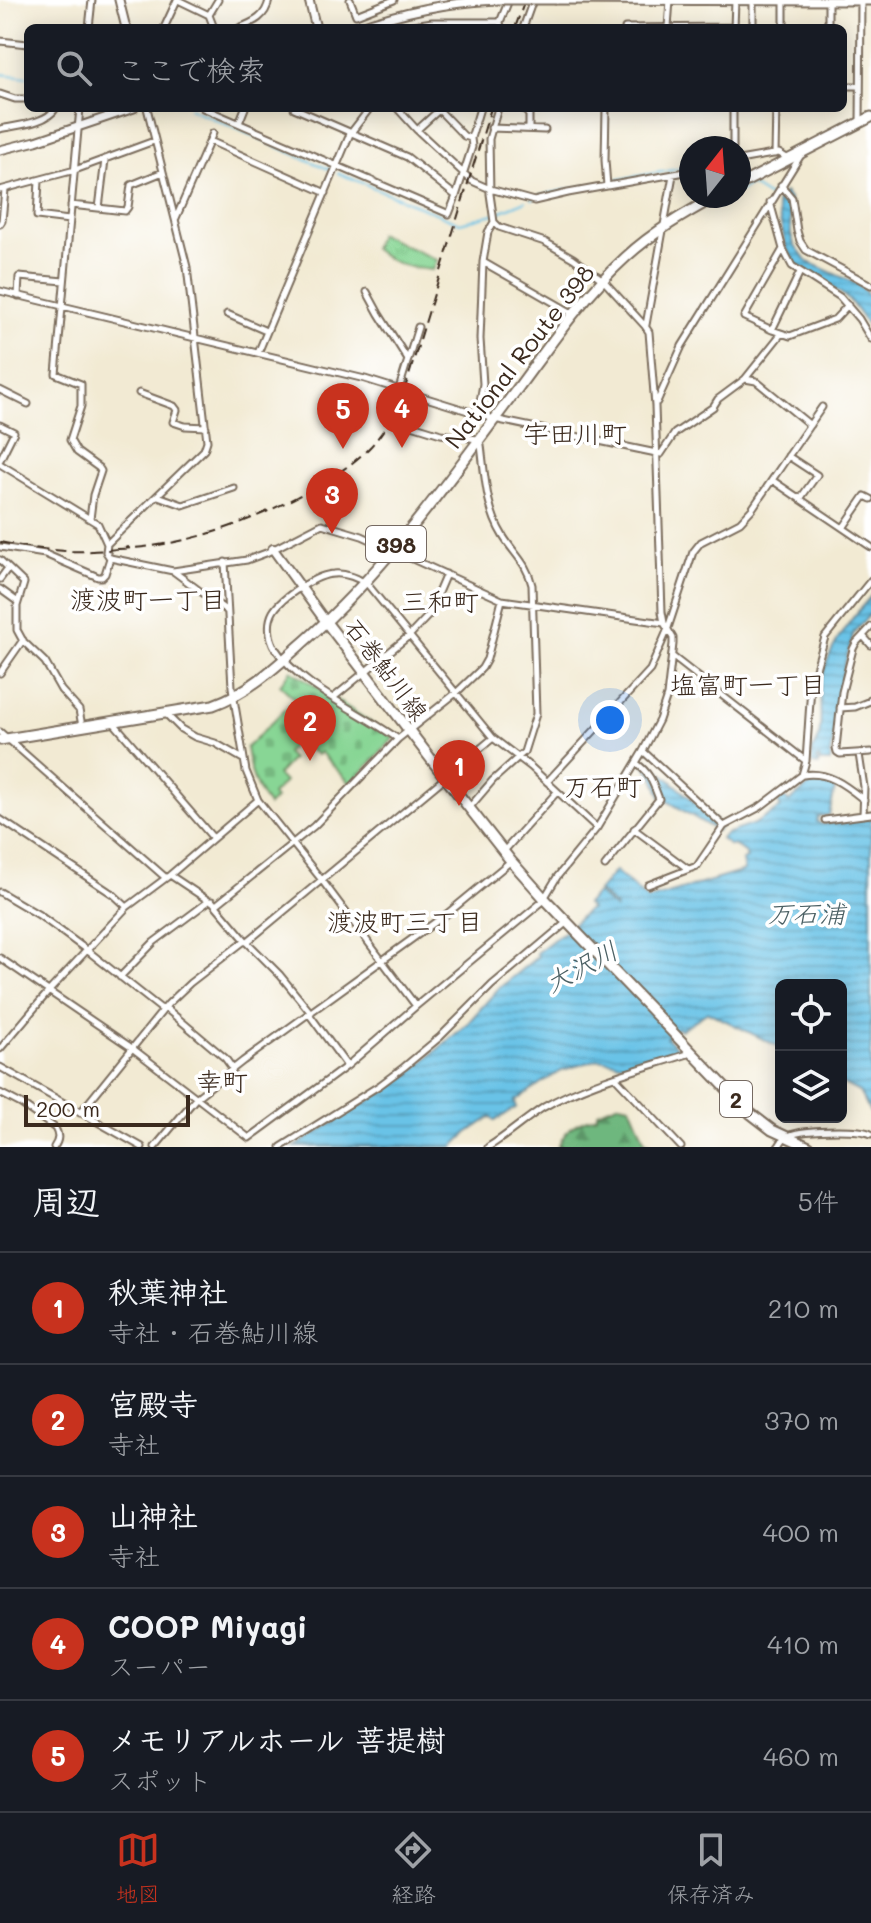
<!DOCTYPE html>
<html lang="ja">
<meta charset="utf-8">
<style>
body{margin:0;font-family:Mali,"Klee One",sans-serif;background:#242831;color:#f1f3f6}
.controls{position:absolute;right:24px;bottom:24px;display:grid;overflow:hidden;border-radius:12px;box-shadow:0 4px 20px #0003}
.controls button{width:72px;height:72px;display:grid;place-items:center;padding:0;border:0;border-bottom:2px solid #363941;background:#171b24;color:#f1f3f6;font:40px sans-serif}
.compass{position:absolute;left:679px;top:136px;width:72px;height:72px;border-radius:50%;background:#171b24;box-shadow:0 4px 20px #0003;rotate:17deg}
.scale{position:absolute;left:24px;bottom:20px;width:166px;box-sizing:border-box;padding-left:8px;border:4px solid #3b2a1e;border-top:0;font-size:22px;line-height:28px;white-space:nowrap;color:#3b2a1e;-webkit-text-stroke:6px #fff;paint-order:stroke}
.you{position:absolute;left:610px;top:720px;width:28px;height:28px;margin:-20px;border:6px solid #fff;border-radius:50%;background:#1a73e8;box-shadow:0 0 0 12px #1a73e833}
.badge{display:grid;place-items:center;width:52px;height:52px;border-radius:50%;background:#c8321e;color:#fff;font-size:26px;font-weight:700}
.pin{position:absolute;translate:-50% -66px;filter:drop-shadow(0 2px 4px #0008)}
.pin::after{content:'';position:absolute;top:42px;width:28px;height:24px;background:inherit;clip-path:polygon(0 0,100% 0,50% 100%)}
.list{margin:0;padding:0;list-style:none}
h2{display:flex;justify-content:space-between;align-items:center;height:104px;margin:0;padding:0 32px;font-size:34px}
h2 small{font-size:26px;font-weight:400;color:#9ea1a6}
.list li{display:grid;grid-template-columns:52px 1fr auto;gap:24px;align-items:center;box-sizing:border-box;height:112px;padding:0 32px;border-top:2px solid #363941}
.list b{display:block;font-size:30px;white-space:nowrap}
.list p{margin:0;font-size:26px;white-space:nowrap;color:#9ea1a6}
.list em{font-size:26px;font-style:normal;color:#9ea1a6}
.icon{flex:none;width:44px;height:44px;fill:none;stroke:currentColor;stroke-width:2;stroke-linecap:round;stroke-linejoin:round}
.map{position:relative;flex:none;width:871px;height:1147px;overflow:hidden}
.search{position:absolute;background:#171b24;box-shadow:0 4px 20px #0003;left:24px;right:24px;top:24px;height:88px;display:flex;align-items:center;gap:20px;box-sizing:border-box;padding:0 28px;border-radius:12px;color:#9ea1a6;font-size:30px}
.sheet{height:664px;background:#171b24}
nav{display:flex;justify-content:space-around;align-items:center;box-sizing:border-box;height:112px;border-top:2px solid #363941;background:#171b24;font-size:22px;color:#9ea1a6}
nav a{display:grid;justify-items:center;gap:4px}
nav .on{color:#c8321e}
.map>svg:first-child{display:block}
.grass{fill:url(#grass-tufts);stroke:#62805a;stroke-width:2}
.forest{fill:url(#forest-firs);stroke:#54704e;stroke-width:2}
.cemetery{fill:url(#cemetery-stones);stroke:#62805a;stroke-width:2}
.water{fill:url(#water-rules);stroke:#527682;stroke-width:2}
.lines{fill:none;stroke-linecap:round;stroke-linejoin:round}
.stream{stroke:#69c3e7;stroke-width:2}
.minor-casing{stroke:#7b6d5d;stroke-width:9}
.tertiary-casing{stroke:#7b6d5d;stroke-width:11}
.secondary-casing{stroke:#7b6d5d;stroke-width:12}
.primary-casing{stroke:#7b6d5d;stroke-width:13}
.trunk-casing{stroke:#7b6d5d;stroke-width:13}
.minor{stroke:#fff;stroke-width:5}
.tertiary{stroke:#fff;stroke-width:7}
.secondary{stroke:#fff;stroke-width:8}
.primary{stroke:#fff;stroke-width:9}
.trunk{stroke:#fff;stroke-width:9}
.rail{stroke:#3b2a1e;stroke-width:2;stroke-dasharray:12 6;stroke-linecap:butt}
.tertiary-bridge-casing{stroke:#7b6d5d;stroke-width:11;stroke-linecap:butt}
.tertiary-bridge{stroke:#fff;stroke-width:7}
.labels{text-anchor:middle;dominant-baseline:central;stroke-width:7;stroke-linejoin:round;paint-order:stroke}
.shield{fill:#fff;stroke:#766a62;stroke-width:2}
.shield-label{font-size:22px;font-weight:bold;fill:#3b2a1e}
.street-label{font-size:24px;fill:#3b2a1e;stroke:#fff}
.neighbourhood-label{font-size:26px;fill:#3b2a1e;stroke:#fff}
.water-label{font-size:26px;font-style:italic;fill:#4b6064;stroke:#fff}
</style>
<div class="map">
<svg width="871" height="1147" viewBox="0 0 871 1147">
<defs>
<pattern id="grass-tufts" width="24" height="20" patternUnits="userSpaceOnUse" patternTransform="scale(2)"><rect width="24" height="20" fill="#88d695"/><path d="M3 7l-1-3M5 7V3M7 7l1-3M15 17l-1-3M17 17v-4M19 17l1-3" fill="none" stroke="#76b880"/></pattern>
<pattern id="forest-firs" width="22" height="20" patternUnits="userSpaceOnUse" patternTransform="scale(2)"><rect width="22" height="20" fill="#6eb77e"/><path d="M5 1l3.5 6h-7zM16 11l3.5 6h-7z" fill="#5c9567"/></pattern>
<pattern id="cemetery-stones" width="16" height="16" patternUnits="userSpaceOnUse" patternTransform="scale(2)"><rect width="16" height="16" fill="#88d695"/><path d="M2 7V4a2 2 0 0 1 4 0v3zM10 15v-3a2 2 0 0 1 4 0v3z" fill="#76b880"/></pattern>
<pattern id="water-rules" width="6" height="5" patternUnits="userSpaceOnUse" patternTransform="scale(2)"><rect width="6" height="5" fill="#69c3e7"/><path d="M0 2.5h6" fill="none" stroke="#589fbb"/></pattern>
</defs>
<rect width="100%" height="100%" fill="#fff"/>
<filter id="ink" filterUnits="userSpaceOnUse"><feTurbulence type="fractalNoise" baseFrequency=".0125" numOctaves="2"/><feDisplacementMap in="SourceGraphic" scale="16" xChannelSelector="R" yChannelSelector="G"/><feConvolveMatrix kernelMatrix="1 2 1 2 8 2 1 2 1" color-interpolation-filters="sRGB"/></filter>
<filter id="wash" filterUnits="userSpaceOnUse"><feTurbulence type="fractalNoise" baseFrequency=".006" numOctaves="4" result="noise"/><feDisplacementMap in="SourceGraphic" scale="32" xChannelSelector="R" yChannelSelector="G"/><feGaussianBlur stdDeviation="1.8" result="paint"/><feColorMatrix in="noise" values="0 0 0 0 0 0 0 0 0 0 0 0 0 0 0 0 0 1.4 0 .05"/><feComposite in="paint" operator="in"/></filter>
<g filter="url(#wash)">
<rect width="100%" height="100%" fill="#f2ead3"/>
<path class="grass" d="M 379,234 L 437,260 L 433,270 C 406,267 396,266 373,249 Z"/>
<path class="forest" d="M 620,1103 L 630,1105 L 645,1141 L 655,1147 L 558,1147 C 568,1125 575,1123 597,1116 L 597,1112 Z"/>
<path class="cemetery" d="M 291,670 L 394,738 L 351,784 L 320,752 L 317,755 L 296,740 L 286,753 L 292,759 L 277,775 L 284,782 L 272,795 L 275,799 L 268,806 C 255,788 249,770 246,748 L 295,699 L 280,685 Z"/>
<path class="water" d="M 784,193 L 789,199 L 791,235 L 794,244 L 808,262 L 857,284 L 870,296 L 871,330 L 850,301 L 842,294 L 795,263 L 786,247 L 776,203 Z
M 871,596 L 871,613 L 854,632 L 844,667 L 839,693 L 830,762 L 821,762 L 819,758 L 816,759 L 816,761 L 819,762 L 819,765 L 812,764 L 812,749 C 826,738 818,700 821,682 C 828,648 848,622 871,596 Z
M 648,760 L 721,826 L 717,831 L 661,797 L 653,775 L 644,765 Z
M 815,781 L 836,785 L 829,815 L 818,817 L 817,822 L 822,824 L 871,819 L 871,1114 L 859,1092 L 841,1083 L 841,985 L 781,985 L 781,1048 L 708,1012 L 680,1030 L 677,1028 L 666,1038 L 678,1048 L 625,1064 L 599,1059 L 563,1070 L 541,1083 L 514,1102 L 517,1107 L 495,1121 L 491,1117 L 466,1134 L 453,1147 L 294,1147 L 401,1081 L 467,1024 L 498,989 L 538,956 L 536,953 L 566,930 L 589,909 L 591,910 L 586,904 L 597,893 L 615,909 L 616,907 L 598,891 L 615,871 L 648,900 L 744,871 L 742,860 L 747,858 L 745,852 L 733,845 L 730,846 L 721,839 L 725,834 L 754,824 L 781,808 L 778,802 L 784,797 L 789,802 Z"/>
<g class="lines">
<path class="stream" d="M 0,74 L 28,77
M 189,108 L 333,171
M 338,173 L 460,223 L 497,213 L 526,201
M 609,181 L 691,167
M 739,191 L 750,185 L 769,197
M 532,199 L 541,195 L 603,183
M 714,204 L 728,196"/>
</g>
</g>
<g filter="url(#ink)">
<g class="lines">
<g class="minor-casing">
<path id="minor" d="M 178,0 L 209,15 L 214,28
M 350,0 L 356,15 L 394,0
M 828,2 L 828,28
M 209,15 L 218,0
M 668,27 L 670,0
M 89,28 L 92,0
M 164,28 L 177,0
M 239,28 C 254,22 266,17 269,0
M 396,28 L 432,22 L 500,22
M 501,28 L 500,22 L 509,0
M 523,28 L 533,0
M 625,28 L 734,27
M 734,28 L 735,1
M 753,28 L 753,1
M 784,28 L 784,1
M 0,41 L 28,44
M 843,86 L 860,86
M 0,94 L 15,99 L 28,99
M 80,108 L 56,374 L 81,384 L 81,406 L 70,440 L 77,452 L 99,468 L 101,471 L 93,495 L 90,519
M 147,108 L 187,267 L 207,441 L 204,450 L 107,544 L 106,552 L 110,558 L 173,571 L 227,611
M 203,108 L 449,214 L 456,196 L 407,157 L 294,108
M 397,108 L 417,130 L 472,181 L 490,189 L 534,201 L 568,193 L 691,171
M 523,108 L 529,115 L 529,129
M 606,108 L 605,160 L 607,186
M 439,110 L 464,136 L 471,138
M 860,122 L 861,1
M 239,123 L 245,108
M 491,128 L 545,130
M 0,129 C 17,125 46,124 56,108
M 417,130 L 440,109
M 210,141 L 326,193
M 733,148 L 733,108
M 775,154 L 776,108
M 739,160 L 779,153 L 787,158
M 39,181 L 37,216 L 69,220
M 781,185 L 792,198 L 797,231 L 800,241 L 806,250 L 871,285
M 0,190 L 75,170 L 154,141
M 456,196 L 472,147 L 471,138 L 480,108
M 770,202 L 783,249 L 792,266 L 840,297 L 859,319 L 871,339
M 71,205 L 125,211 L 128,207 L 131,185 L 163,172
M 99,208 L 105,160
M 176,218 L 213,133
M 0,224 L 2,221 L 5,190
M 783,249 L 744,317 L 772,330 L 790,336 L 835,319 L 848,305
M 483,262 L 572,313
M 0,291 L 365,379 L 494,419 L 661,454 L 675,433 L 713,407 L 718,399 L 745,379 L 781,334
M 367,292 L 379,314 L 408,360
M 18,296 L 19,277 L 64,281
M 227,314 L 266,331
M 646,325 L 673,175
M 772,330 L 800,272
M 258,353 L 350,134 L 370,108
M 745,379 L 756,381 L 810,425
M 399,389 L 418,327
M 0,390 L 28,404
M 139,393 L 174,406 L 177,410 L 173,422 L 185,426 L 206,427
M 657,402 L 682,346 L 801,155
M 478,414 L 483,384 L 480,339 L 483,262 L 488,232 L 494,222 L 490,194 L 489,139 L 498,108
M 399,421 L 441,434 L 477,439 L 481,445 C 485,476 486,509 503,536 C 514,554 527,563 532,585 L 536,714 L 524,752 L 493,780 L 469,808
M 0,425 L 14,432 L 0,460
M 788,456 L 817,475 L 800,499
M 0,464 L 98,524 L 107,544
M 772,480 L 871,547
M 158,496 L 183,505 L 234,488
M 843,528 L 865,496 L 871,499
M 0,547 L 45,554 L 98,577 L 102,577 L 105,574 L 110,558
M 0,560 L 24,583 L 17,606 L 17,630 L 23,641 L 45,662 L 61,690 L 79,710 L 82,726
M 225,562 L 232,687 L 246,771 L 258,800 L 321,879 L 416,1006
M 173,571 L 247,560 L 266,553 L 322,524 L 362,536 L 502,600 L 664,623
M 0,579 L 8,568
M 0,589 L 18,602
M 871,627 L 856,643 L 853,649 L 842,692 L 836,748 L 837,752 L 840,754 L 871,752
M 863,636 L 871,645
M 673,657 L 806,761
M 0,673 L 23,640
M 333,698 L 410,635 L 428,616 L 446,574
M 840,708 L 855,707 L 870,701 L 871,698
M 165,713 L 181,729 L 195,737 L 215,743 L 243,759
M 113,722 L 213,838
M 0,732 L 166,878
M 398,739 C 361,712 299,686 275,648 C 269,638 267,623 273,612 C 281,598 317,574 334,574 C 345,573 359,578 368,585 L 493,738 L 531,767 L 597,828
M 643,751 L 724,826
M 859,754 L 864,787 L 863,815
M 803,775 C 828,771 845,785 864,800
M 547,782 L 650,670 L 667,631 L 693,552 L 701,542 L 740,522 L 752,509 L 822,407
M 0,819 L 114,895 L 127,907
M 825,820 L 871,814
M 634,829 L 688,869
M 504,851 L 557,792
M 605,866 L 659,799 C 653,783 650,773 636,763
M 170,875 L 209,901
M 648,885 L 697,866 L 724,826 L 760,807 L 802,775 L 806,761 L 811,686 L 825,637 L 871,580
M 0,892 L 39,915 L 88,951 L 160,1008 L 168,1010 L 225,1058 L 233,1069
M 216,905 L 314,826 L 398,739 L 456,693 L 482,668 L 487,659 L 502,600
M 0,958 L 132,1048 L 249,1138 L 347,1066 L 416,1006 L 542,902 L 557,877 L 597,828 L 643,751 L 659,720 L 667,696 L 673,644 L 673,638 L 664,623 L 662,612 L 655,406 L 649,332 L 645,326 L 603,280 L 573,258 L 545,242 L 499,227 L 494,222
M 120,977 L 154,942 L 209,901 L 212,901 L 246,941 L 280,975 L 311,1013
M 309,1014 L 347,1066
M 0,1049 L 49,991 L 127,907 L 170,875 L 258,800
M 0,1067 L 142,1147
M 616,1078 L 681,1147
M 0,1093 L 21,1104 L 55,1128 C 59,1135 59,1140 54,1147
M 80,1113 L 168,1004 L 190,983 L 243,942 L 248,941 L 493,738
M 155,1147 L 197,1097 L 243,1061 L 448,913 L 511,861
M 281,1147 L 380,1085 L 404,1067 L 440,1037 L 492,985 L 567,922
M 488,1147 C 508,1135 525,1119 544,1107 C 589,1081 642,1069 691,1053
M 778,1147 C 781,1144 782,1139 786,1137 C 798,1129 858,1128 871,1134"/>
</g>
<g class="tertiary-casing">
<path id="tertiary" d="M 119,0 L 126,28
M 309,0 L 316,28
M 556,0 L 871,1
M 355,28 C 405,11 443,3 497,0
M 0,150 L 36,141 L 134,108"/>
</g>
<g class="secondary-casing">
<path id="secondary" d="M 273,549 L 326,622"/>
</g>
<g class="primary-casing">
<path id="primary" d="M 326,622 L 444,776 L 511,861 L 544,898 L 750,1113 L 772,1130 L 809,1147"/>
</g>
<g class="trunk-casing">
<path id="trunk" d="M 739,185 L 871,117
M 0,740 L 213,705 C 250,692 278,665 307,639 C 388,568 453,474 518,388 C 552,342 584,295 626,257 C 653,232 686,213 717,196"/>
</g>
<use href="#minor" class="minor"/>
<use href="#tertiary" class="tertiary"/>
<use href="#secondary" class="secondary"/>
<use href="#primary" class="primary"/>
<use href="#trunk" class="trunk"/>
<path class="rail" d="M 515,28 L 525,0
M 0,542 C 43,551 86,555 129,547
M 118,549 C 188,546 251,523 311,489 C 333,477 354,464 371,446 C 388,427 399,405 407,382 L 491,108"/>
<g class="tertiary-bridge-casing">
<path id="tertiary-bridge" d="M 497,0 L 556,0"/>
</g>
<use href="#tertiary-bridge" class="tertiary-bridge"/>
</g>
</g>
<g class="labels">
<g class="shield">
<rect x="366" y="526" width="60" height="36" rx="6"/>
<rect x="720" y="1081" width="32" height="36" rx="6"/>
</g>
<g class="shield-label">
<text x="396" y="544">398</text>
<text x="736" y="1099">2</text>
</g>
<g class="street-label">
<text transform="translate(519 356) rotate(-52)">National Route 398</text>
<text transform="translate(387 669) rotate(53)">石巻鮎川線</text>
</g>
<g class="neighbourhood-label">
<text x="575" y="433">宇田川町</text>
<text x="148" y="599">渡波町一丁目</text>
<text x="440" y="601">三和町</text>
<text x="748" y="684">塩富町一丁目</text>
<text x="603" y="786">万石町</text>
<text x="405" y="921">渡波町三丁目</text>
<text x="222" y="1081">幸町</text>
</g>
<g class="water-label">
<text x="806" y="913">万石浦</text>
<text transform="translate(581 966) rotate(-28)">大沢川</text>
</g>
</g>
</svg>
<div class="controls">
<button><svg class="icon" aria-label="locate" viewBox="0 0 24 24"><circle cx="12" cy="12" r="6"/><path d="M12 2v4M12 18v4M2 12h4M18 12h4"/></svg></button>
<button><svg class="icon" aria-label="layers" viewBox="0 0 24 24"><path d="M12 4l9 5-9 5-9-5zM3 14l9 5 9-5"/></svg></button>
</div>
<svg class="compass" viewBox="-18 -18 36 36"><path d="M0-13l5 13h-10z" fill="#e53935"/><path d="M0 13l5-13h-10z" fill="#9ea1a6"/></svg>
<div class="scale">200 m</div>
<div class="you"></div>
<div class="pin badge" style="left:459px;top:806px">1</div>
<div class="pin badge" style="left:310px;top:761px">2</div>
<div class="pin badge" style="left:332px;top:534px">3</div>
<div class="pin badge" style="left:402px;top:448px">4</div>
<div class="pin badge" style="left:343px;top:449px">5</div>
<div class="search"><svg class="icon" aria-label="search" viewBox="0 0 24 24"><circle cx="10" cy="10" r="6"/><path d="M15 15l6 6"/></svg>ここで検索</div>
</div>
<section class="sheet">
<h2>周辺<small>5件</small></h2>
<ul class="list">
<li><span class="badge">1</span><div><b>秋葉神社</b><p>寺社 · 石巻鮎川線</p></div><em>210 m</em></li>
<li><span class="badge">2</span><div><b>宮殿寺</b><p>寺社</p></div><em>370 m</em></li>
<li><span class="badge">3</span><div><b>山神社</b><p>寺社</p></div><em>400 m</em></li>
<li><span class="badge">4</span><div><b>COOP Miyagi</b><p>スーパー</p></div><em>410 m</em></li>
<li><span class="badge">5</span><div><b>メモリアルホール 菩提樹</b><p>スポット</p></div><em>460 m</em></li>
</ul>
</section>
<nav>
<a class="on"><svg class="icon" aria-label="map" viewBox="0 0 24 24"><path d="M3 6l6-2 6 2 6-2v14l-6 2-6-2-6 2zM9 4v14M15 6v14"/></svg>地図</a>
<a><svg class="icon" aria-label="directions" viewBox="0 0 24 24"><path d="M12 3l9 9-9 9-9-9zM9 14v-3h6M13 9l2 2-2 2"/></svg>経路</a>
<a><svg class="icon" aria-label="saved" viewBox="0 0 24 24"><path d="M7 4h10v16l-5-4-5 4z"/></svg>保存済み</a>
</nav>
